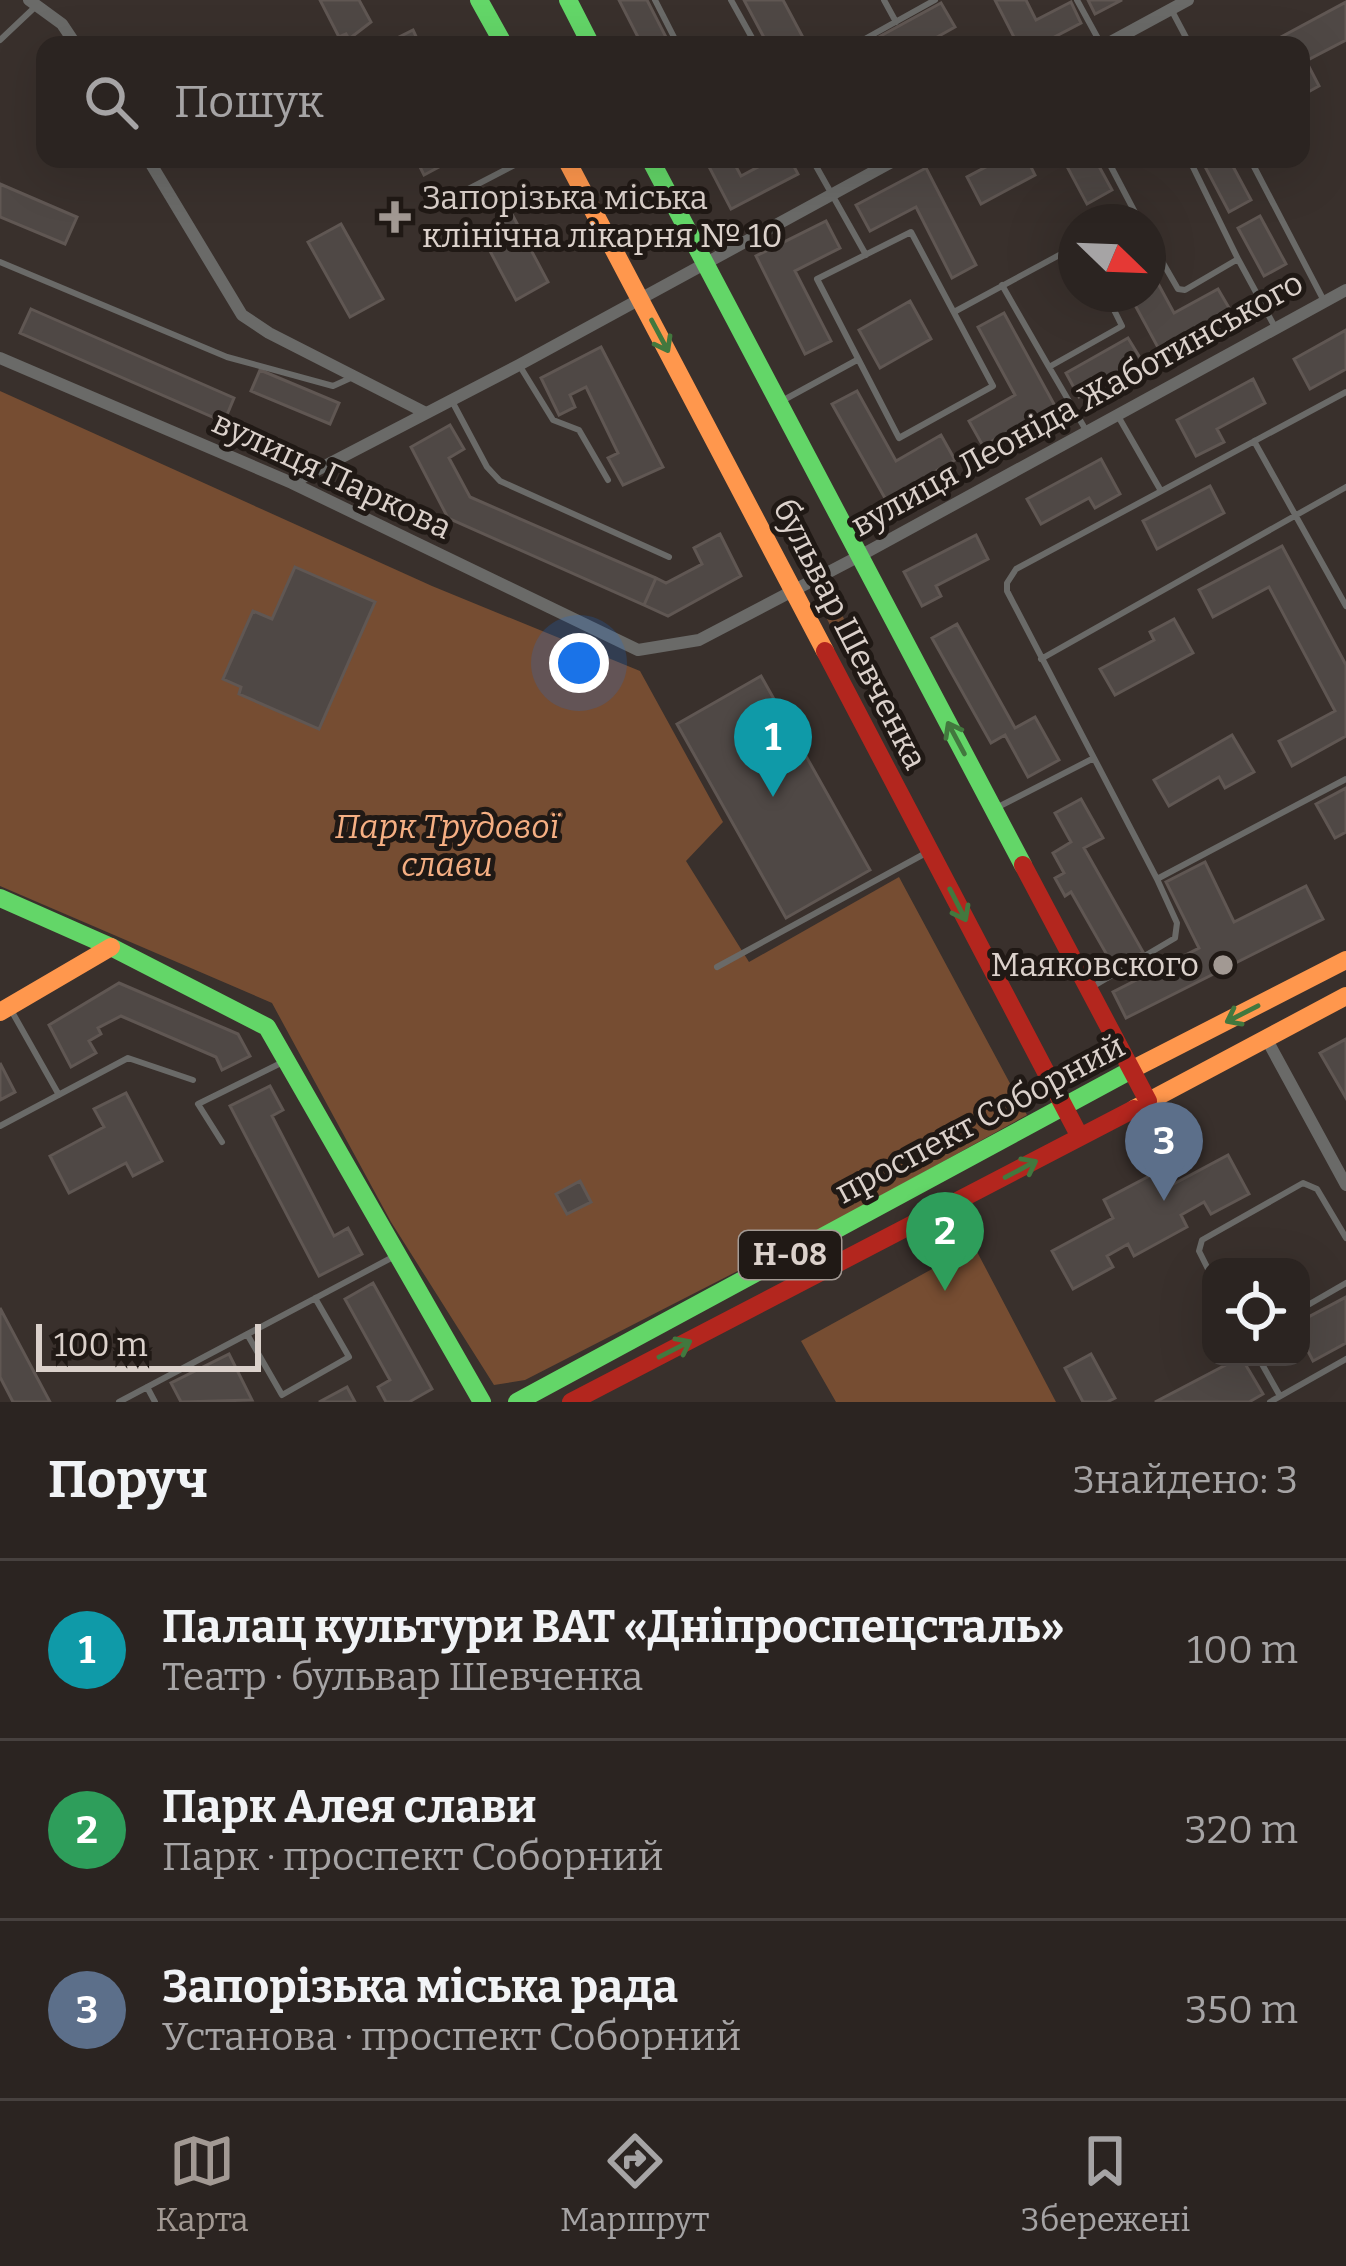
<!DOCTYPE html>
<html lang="uk">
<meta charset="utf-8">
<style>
body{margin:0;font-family:Bitter,serif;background:#37302e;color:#f1f3f6}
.controls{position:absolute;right:36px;bottom:36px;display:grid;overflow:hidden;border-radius:24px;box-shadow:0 12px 48px #0002}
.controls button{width:108px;height:108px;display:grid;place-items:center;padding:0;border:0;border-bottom:3px solid #47413f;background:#2b2421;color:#f1f3f6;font:60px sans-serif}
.compass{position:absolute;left:1058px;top:204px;width:108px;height:108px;border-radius:50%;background:#2b2421;box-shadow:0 12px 48px #0002;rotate:113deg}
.scale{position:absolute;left:36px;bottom:30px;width:225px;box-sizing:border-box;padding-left:12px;border:6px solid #dbd1cb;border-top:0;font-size:33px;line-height:42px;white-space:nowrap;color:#dbd1cb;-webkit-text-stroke:9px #201915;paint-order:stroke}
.you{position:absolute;left:579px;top:663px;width:42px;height:42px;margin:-30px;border:9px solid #fff;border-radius:50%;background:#1a73e8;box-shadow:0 0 0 18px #1a73e833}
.badge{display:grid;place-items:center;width:78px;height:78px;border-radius:50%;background:#a29993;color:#fff;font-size:39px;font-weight:700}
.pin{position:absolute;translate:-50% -99px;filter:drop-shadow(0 3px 6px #0008)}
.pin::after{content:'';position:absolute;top:63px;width:42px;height:36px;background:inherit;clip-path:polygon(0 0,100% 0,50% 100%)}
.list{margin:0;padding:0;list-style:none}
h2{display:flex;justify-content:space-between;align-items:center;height:156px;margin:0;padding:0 48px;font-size:51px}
h2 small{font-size:39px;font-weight:400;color:#a6a4a5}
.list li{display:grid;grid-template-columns:78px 1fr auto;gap:36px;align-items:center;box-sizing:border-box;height:180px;padding:0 48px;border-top:3px solid #47413f}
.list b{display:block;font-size:45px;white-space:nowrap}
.list p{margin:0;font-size:39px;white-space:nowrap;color:#a6a4a5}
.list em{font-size:39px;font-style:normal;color:#a6a4a5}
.icon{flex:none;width:66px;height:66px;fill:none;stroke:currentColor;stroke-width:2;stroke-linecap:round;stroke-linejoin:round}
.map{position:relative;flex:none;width:1346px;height:1402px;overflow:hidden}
.search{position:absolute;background:#2b2421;box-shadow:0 12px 48px #0002;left:36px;right:36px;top:36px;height:132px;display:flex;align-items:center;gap:30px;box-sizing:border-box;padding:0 42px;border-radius:24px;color:#a6a4a5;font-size:45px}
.sheet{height:696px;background:#2b2421}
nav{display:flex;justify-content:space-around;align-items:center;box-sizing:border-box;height:168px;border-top:3px solid #47413f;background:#2b2421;font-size:33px;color:#a6a4a5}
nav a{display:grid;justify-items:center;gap:6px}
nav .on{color:#a29993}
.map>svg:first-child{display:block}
.green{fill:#764d32}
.building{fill:#4f4845;stroke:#605753;stroke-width:3}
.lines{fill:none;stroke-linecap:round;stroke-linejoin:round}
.lane{stroke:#6a6a68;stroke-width:6}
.street{stroke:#6a6a68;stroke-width:12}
.fast{stroke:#63d668;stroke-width:18}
.slow{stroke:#ff974d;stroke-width:18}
.jam{stroke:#b3261e;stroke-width:18}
.oneway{stroke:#42783e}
.poi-dot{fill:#a29993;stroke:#201915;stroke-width:4.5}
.labels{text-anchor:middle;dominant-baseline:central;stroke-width:10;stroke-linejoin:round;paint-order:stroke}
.shield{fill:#201915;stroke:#a39a94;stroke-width:3}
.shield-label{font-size:30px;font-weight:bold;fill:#dbd1cb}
.poi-label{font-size:33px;fill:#dbd1cb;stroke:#201915;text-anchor:start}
.street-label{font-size:33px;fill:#dbd1cb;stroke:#201915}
.park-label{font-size:33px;font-style:italic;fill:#f5af83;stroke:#201915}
</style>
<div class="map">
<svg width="1346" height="1402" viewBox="0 0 1346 1402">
<rect width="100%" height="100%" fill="#39302c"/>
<path class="green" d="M 0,391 L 432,586 L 640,671 L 723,822 L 686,861 L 749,962 L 899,877 L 1027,1115 L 845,1216 L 525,1380 L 494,1385 L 391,1222 L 272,1003 L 0,886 Z
M 827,586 L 859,648 L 852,652 L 840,645 L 814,593 Z
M 974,1246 L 1056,1402 L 836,1402 L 801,1341 Z"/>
<path class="building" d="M 320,0 L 359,0 L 371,22 L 349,39 L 346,34 L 339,37 Z
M 619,0 L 647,0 L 670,45 L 642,45 Z
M 744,0 L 783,0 L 807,45 L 768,45 Z
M 995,0 L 1026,0 L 1036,20 L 1071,2 L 1081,23 L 1039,45 L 1018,45 Z
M 1088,0 L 1122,0 L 1095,14 Z
M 1346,2 L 1346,40 L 1306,61 L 1319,86 L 1301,96 L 1301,45 L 1266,45 Z
M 941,3 L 955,27 L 923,45 L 879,45 L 875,39 Z
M 413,30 L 420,45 L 383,45 Z
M 416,159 L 454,159 L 424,175 Z
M 705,159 L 732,159 L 741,176 L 773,159 L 790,159 L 798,174 L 731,209 Z
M 1001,159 L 1027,159 L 1035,175 L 981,204 L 967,177 Z
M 1063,159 L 1095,159 L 1112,190 L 1087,204 Z
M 1201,159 L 1229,159 L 1251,200 L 1229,212 Z
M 926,168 L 976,265 L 952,278 L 916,207 L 870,231 L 856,205 Z
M 0,184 L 77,217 L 65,244 L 0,217 Z
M 513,216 L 548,282 L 516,300 L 481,234 Z
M 1260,216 L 1286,264 L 1264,276 L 1238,228 Z
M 826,221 L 840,248 L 795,271 L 831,341 L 805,354 L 756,256 Z
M 341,224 L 383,299 L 350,317 L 308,242 Z
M 1148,265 L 1174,313 L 1218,289 L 1232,313 L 1161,353 L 1129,294 L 1148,294 Z
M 910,301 L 931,339 L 880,368 L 859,330 Z
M 31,309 L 234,398 L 224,422 L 20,333 Z
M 1004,313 L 1055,406 L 983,446 L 969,421 L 1015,395 L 978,327 Z
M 1346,330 L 1346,369 L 1310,389 L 1294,359 Z
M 1128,338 L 1142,361 L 1079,397 L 1066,373 Z
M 601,347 L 663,467 L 623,485 L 608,458 L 618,453 L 586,387 L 570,395 L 575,407 L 559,415 L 541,378 Z
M 260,370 L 339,403 L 330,424 L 251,391 Z
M 1253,379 L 1265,403 L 1217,429 L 1224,442 L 1196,456 L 1177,420 Z
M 857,391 L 896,461 L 941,435 L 955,460 L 886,500 L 832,404 Z
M 450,425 L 464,449 L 449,458 L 470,497 L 656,578 L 644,605 L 448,518 L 411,447 Z
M 1101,459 L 1120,494 L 1095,508 L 1089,498 L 1041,524 L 1027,499 Z
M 1210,486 L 1224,513 L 1157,549 L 1143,521 Z
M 720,534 L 741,576 L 668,616 L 644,605 L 656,578 L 666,583 L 702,564 L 694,548 Z
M 976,535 L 988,559 L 936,586 L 941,596 L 922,606 L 904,572 Z
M 1282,546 L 1346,665 L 1346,736 L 1292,766 L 1279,741 L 1335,711 L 1269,587 L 1213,617 L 1199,590 Z
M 295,567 L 375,602 L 319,729 L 239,694 L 241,687 L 223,679 L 253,611 L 272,619 Z
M 1174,619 L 1193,653 L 1115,695 L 1100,669 L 1154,640 L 1150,632 Z
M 957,624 L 1015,728 L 1035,717 L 1059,760 L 1028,777 L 1005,735 L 991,743 L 932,638 Z
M 761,676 L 870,870 L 786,918 L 677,724 Z
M 1232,735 L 1254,772 L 1225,788 L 1219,777 L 1169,806 L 1154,780 Z
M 1346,788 L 1346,832 L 1335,838 L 1316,804 Z
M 1081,799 L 1103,838 L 1084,848 L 1143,952 L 1115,969 L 1071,892 L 1065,896 L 1055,878 L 1064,873 L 1053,853 L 1071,842 L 1055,813 Z
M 1205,862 L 1234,922 L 1306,886 L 1323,919 L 1126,1018 L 1113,992 L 1199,948 L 1166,882 Z
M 119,983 L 238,1034 L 250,1056 L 222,1070 L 216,1057 L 121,1016 L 98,1028 L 101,1034 L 89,1041 L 96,1053 L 71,1067 L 49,1025 Z
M 1346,1039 L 1346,1098 L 1320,1053 Z
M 0,1063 L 15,1092 L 0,1100 Z
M 270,1086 L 283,1110 L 272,1116 L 334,1236 L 348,1228 L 362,1254 L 319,1276 L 230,1106 Z
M 126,1093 L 162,1161 L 133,1176 L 126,1163 L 69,1193 L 50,1156 L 104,1127 L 94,1109 Z
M 1228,1155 L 1249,1194 L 1211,1214 L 1204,1202 L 1181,1215 L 1187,1227 L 1134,1256 L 1128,1244 L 1107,1256 L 1113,1267 L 1073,1289 L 1052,1251 L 1113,1218 L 1104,1200 L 1157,1172 L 1166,1188 Z
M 580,1181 L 591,1202 L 567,1214 L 556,1194 Z
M 373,1283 L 432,1389 L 409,1402 L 386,1402 L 378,1387 L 390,1380 L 345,1299 Z
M 1346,1297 L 1346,1343 L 1313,1361 L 1301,1338 L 1301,1321 Z
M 0,1308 L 50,1402 L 13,1402 L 0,1377 Z
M 229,1354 L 252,1400 L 181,1402 L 171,1383 Z
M 1091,1354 L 1115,1398 L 1107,1402 L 1083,1402 L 1065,1368 Z
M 1241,1357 L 1263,1394 L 1249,1402 L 1155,1402 Z
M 347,1387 L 355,1402 L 319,1402 Z"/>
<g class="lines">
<path class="lane" d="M 655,0 L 678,45
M 731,0 L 756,45
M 884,0 L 896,22
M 1077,0 L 1101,44
M 1172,11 L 1190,45
M 0,40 L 35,7
M 854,45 L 935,0
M 812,159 L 866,255
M 1107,159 L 1140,222
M 1250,159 L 1323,299
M 451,198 L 526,159
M 1121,222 L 1136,214
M 911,232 L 993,386 L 899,438 L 817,279 Z
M 1148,237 L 1178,289 L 1185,290 L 1238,259 L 1189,159
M 1238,259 L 1276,329
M 0,262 L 227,357 L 333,386 L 355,376
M 1002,285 L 1049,367
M 954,312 L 1076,246
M 521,368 L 553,420 L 579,430 L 608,480
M 780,402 L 857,360
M 453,403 L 487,467 L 500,481 L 669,557
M 1118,416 L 1161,491
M 1087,432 L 1049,367 L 1122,326 L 1106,294
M 1254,441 L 1346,606
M 1041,659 L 1346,487
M 998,807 L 1092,759
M 1157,879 L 1007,591 L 1007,583 L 1016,569 L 1346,392
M 717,967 L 924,854
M 1092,987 L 1175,938 L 1177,923 L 1157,879 L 1346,779
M 11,1010 L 59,1095
M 0,1126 L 128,1058 L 193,1080
M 222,1142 L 198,1104 L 283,1062
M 1211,1275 L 1199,1251 L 1202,1240 L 1303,1183 L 1317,1189 L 1346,1238
M 1301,1309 L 1346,1283
M 247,1334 L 282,1395 L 349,1357 L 315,1298
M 1258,1357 L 1280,1396
M 147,1387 L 155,1402
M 119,1402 L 393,1257
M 1270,1402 L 1346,1359"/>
<path class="street" d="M 29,0 L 62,24 L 76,45
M 1105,45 L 1188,0
M 148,159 L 242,315 L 269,333 L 426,413
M 0,358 L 292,483 L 638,650 L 699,640 L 867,552 L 1346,290
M 292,483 L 519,365 L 897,159
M 1266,1038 L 1346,1185"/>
<path class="fast" d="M 479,0 L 504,45
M 568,0 L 591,45
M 650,159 L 1023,865
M 0,898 L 111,947 L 267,1027 L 482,1402
M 517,1402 L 1133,1069"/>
<path class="slow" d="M 566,159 L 825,651
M 0,1012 L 111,947
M 1133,1069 L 1346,960
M 1134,1109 L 1346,996"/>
<path class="jam" d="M 825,651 L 1080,1137
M 1023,865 L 1148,1101
M 571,1402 L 1134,1109"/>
</g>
<defs><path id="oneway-shaft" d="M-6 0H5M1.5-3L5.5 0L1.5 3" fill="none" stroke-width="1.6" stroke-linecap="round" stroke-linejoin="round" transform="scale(3)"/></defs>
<g class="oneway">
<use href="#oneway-shaft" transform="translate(660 336) rotate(62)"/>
<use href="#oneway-shaft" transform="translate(956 738) rotate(-118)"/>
<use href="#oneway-shaft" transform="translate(958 905) rotate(63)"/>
<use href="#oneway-shaft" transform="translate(1242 1014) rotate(153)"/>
<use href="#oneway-shaft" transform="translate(1021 1169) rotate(-28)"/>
<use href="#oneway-shaft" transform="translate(675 1349) rotate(-27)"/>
</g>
<g class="poi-dot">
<path d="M389 199h12v12h12v12h-12v12h-12v-12h-12v-12h12z"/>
<circle cx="1223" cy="965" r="12"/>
</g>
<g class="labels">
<rect class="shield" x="739" y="1231" width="102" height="48" rx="9"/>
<g class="shield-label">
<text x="790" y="1255">Н-08</text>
</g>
<g class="poi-label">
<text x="422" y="198">Запорізька міська<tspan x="422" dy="38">клінічна лікарня № 10</tspan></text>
<text x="1199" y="965" text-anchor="end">Маяковского</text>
</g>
<g class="street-label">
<text transform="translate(1077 404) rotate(-29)">вулиця Леоніда Жаботинського</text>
<text transform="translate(332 475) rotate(25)">вулиця Паркова</text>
<text transform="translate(850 634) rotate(63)">бульвар Шевченка</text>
<text transform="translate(980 1119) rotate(-28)">проспект Соборний</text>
</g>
<g class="park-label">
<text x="447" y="827">Парк Трудової<tspan x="447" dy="38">слави</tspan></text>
</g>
</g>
</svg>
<div class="controls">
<button><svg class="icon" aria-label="locate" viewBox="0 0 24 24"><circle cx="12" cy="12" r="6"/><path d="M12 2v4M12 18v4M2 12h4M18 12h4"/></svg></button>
</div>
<svg class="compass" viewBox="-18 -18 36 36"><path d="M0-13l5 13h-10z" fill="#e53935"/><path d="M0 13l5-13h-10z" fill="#a6a4a5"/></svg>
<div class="scale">100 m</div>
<div class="you"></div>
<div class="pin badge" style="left:773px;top:797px;background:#0f9aa8">1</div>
<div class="pin badge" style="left:945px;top:1291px;background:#2e9e5b">2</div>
<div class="pin badge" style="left:1164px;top:1201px;background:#5c6f8a">3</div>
<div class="search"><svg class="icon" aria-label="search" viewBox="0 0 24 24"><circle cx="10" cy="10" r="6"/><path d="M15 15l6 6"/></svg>Пошук</div>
</div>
<section class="sheet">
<h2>Поруч<small>Знайдено: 3</small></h2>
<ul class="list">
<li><span class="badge" style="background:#0f9aa8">1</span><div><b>Палац культури ВАТ «Дніпроспецсталь»</b><p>Театр · бульвар Шевченка</p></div><em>100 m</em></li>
<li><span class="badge" style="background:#2e9e5b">2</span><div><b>Парк Алея слави</b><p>Парк · проспект Соборний</p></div><em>320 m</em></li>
<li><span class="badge" style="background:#5c6f8a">3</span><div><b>Запорізька міська рада</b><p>Установа · проспект Соборний</p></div><em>350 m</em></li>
</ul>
</section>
<nav>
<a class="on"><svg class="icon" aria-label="map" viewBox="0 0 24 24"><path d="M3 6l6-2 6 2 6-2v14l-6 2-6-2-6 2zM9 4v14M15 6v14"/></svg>Карта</a>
<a><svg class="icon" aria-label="directions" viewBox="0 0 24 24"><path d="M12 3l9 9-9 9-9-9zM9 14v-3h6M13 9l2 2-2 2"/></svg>Маршрут</a>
<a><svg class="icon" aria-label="saved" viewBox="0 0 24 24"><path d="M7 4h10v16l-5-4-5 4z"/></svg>Збережені</a>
</nav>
